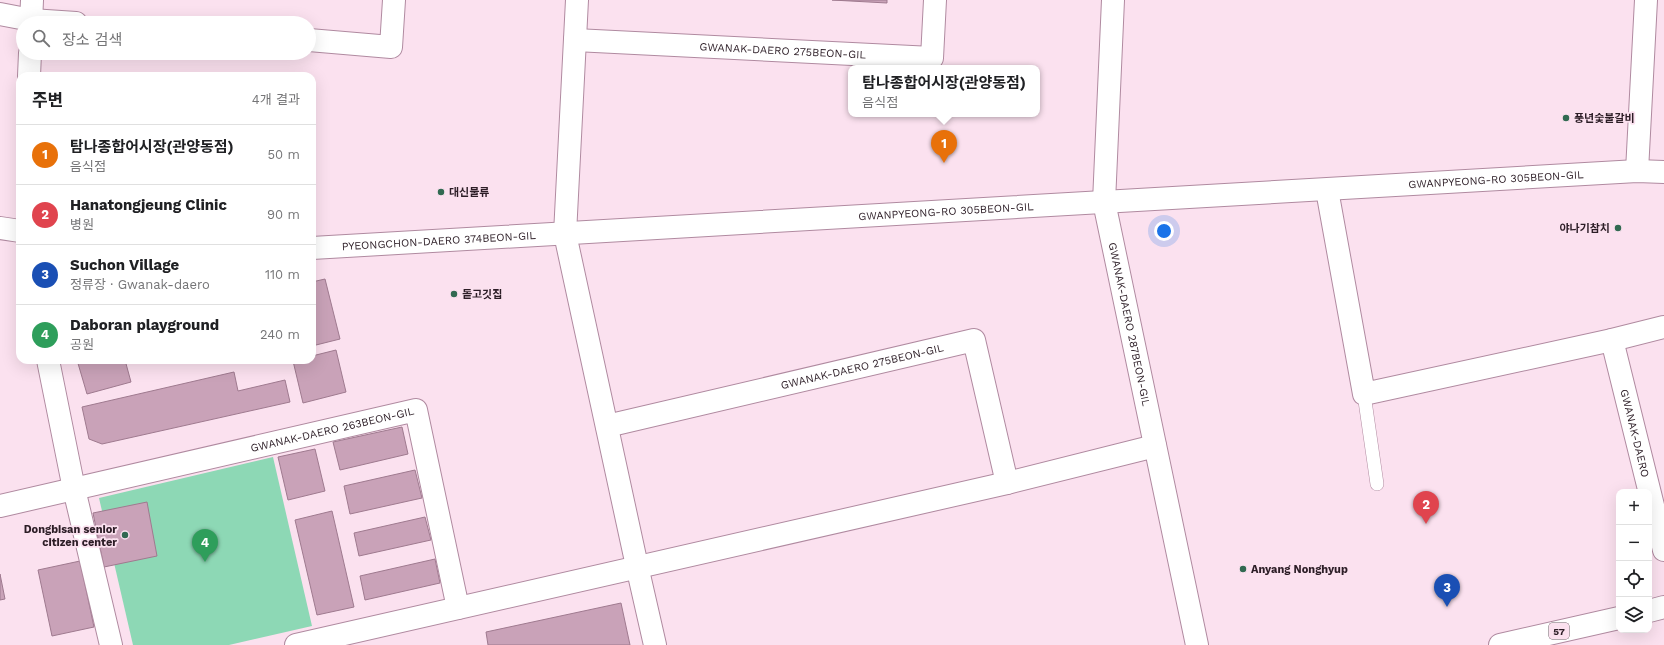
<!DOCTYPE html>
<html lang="ko">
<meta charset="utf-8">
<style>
body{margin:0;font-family:"Work Sans","Noto Sans KR",sans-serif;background:#f6f6f6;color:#202124}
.controls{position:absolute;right:12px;bottom:12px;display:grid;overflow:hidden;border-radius:8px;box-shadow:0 4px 16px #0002}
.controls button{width:36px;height:36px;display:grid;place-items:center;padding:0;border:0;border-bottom:1px solid #e0e0e0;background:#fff;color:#202124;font:20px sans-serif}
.you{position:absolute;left:1164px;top:231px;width:14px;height:14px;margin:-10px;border:3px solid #fff;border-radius:50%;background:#1a73e8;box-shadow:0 0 0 6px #1a73e833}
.badge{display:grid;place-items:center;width:26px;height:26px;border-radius:50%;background:#316951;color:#fff;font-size:13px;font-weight:700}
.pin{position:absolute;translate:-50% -33px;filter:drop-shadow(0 1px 2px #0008)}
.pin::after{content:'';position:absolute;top:21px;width:14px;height:12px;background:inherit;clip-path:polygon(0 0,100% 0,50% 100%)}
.popup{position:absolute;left:848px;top:65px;width:192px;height:52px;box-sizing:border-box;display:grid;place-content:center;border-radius:8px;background:#fff;filter:drop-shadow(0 1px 3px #0005);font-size:13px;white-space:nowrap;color:#757577}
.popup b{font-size:15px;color:#202124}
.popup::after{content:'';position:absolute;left:50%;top:100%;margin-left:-8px;border:8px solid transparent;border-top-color:#fff}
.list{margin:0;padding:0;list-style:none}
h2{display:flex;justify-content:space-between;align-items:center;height:52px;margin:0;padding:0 16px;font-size:17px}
h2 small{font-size:13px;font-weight:400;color:#757577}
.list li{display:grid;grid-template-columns:26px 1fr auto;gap:12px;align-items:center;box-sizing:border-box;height:60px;padding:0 16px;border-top:1px solid #e0e0e0}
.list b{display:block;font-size:15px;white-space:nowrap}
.list p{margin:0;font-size:13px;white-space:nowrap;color:#757577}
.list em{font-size:13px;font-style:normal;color:#757577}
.icon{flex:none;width:22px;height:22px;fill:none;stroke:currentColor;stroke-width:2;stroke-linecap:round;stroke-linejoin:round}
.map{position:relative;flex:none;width:1664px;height:645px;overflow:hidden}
.search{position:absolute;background:#fff;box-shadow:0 4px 16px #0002;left:16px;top:16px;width:300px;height:44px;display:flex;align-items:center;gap:10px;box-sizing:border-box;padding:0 14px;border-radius:22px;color:#757577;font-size:15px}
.panel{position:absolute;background:#fff;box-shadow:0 4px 16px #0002;left:16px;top:72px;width:300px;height:292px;border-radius:12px}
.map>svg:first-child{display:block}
.green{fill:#8dd8b5}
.building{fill:#c9a2b8;stroke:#9f7a8f}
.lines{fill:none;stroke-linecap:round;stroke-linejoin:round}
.lane-casing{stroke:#b08aa0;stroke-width:14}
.street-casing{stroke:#b08aa0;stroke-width:24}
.primary-casing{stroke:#b08aa0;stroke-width:24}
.lane{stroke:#fff;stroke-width:13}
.street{stroke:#fff;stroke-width:22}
.primary{stroke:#fff;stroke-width:22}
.poi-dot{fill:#316951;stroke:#fbe1ef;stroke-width:1.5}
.labels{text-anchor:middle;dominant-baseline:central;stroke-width:3.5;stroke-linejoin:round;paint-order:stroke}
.shield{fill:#fbe1ef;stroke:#6a5862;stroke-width:1}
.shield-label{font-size:10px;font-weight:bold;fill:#2c1d26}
.street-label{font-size:11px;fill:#2c1d26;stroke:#fbe1ef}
.poi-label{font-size:11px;font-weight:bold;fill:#2c1d26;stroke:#fbe1ef;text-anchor:start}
</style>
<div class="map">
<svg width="1664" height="645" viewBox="0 0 1664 645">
<rect width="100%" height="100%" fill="#fbe1ef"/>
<path class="green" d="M 273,457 L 312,626 L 229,645 L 133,645 L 99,498 Z"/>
<path class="building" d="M 832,0 L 887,0 L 887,3 Z
M 325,279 L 340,339 L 312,346 L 312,282 Z
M 336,350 L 346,392 L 303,403 L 293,361 L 312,360 L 312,356 Z
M 77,360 L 125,360 L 131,382 L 87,394 Z
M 234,372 L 238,391 L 285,380 L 290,402 L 102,444 L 89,439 L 82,407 Z
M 402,427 L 408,454 L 340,470 L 333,442 Z
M 315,449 L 325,491 L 288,500 L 278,457 Z
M 415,470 L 422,498 L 350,514 L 344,486 Z
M 147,502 L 157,556 L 104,567 L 93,513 Z
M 332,511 L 354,607 L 317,615 L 295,520 Z
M 425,517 L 431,540 L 359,556 L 354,533 Z
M 435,559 L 440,583 L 365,600 L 360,576 Z
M 80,561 L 94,627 L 52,636 L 38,570 Z
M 0,574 L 5,599 L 0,600 Z
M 621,603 L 630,645 L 488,645 L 486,632 Z"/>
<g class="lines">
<g class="lane-casing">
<path id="lane" d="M 1364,394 L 1377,484"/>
</g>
<g class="street-casing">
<g id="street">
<path d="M 577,0 L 565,234 L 637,566 L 655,645"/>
<path id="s1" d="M 1113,0 L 1104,202 L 1197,645"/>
<path d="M 0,14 L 31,20 L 76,23"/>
<path d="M 31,23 L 32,0"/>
<path d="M 309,40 L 391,47 L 394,0"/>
<path id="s2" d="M 575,40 L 932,58 L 935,0"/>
<path d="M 29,76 L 30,53"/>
<path d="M 1637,171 L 1646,0"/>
<path d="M 1327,190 L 1364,394 L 1612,340 L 1664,327"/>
<path d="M 0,228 L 20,231"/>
<path id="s3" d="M 312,248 L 1637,171 L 1664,172"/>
<path id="s4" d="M 1612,340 L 1664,550"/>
<path d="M 48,360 L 74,489 L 111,645"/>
<path id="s5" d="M 607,426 L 974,340 L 1007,483"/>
<path id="s6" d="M 0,506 L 416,410 L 458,608"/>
<path d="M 296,645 L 1007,483 L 1155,446"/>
</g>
</g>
<g class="primary-casing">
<path id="primary" d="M 1649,611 L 1664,607
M 1500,645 L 1619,618"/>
</g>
<use href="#lane" class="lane"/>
<use href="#street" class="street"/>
<use href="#primary" class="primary"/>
</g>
<g class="poi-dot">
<circle cx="1566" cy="118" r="4"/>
<circle cx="441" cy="192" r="4"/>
<circle cx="1618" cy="228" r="4"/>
<circle cx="454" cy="294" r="4"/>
<circle cx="125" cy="535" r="4"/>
<circle cx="1243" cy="569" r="4"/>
</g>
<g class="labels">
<rect class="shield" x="1549" y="623" width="20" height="16" rx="3"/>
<g class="shield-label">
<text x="1559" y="631">57</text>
</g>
<g class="street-label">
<text stroke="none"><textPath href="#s2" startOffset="208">GWANAK-DAERO 275BEON-GIL</textPath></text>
<text stroke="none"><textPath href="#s3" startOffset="1186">GWANPYEONG-RO 305BEON-GIL</textPath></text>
<text stroke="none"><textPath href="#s3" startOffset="635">GWANPYEONG-RO 305BEON-GIL</textPath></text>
<text stroke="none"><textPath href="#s3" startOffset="127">PYEONGCHON-DAERO 374BEON-GIL</textPath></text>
<text stroke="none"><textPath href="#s1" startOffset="327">GWANAK-DAERO 287BEON-GIL</textPath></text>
<text stroke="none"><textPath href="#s5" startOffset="262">GWANAK-DAERO 275BEON-GIL</textPath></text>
<text stroke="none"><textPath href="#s6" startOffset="341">GWANAK-DAERO 263BEON-GIL</textPath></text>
<text stroke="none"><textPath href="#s4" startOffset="96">GWANAK-DAERO</textPath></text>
</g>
<g class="poi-label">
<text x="1574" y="118">풍년숯불갈비</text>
<text x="449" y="192">대신물류</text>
<text x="1610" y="228" text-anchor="end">야나기참치</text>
<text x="462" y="294">돝고깃집</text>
<text x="117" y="529" text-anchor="end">Dongbisan senior<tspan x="117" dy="13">citizen center</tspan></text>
<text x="1251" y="569">Anyang Nonghyup</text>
</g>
</g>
</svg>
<div class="controls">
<button>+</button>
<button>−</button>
<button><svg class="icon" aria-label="locate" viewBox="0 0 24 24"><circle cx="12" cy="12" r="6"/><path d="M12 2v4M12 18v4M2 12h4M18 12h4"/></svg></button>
<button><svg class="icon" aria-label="layers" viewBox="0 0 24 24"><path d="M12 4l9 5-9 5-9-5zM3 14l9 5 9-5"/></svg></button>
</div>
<div class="you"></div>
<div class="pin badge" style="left:944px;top:163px;background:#e8710a">1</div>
<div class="popup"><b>탐나종합어시장(관양동점)</b>음식점</div>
<div class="pin badge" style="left:1426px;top:524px;background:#e0444e">2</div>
<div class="pin badge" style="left:1447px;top:607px;background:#1a4fb4">3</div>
<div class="pin badge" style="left:205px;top:562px;background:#2e9e5b">4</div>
<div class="search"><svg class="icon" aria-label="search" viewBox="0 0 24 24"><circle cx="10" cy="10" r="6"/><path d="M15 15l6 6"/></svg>장소 검색</div>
<section class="panel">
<h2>주변<small>4개 결과</small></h2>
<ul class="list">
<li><span class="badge" style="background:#e8710a">1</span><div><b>탐나종합어시장(관양동점)</b><p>음식점</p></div><em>50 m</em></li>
<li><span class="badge" style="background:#e0444e">2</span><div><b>Hanatongjeung Clinic</b><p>병원</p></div><em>90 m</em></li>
<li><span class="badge" style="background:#1a4fb4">3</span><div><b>Suchon Village</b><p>정류장 · Gwanak-daero</p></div><em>110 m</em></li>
<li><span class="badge" style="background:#2e9e5b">4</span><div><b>Daboran playground</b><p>공원</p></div><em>240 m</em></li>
</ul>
</section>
</div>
